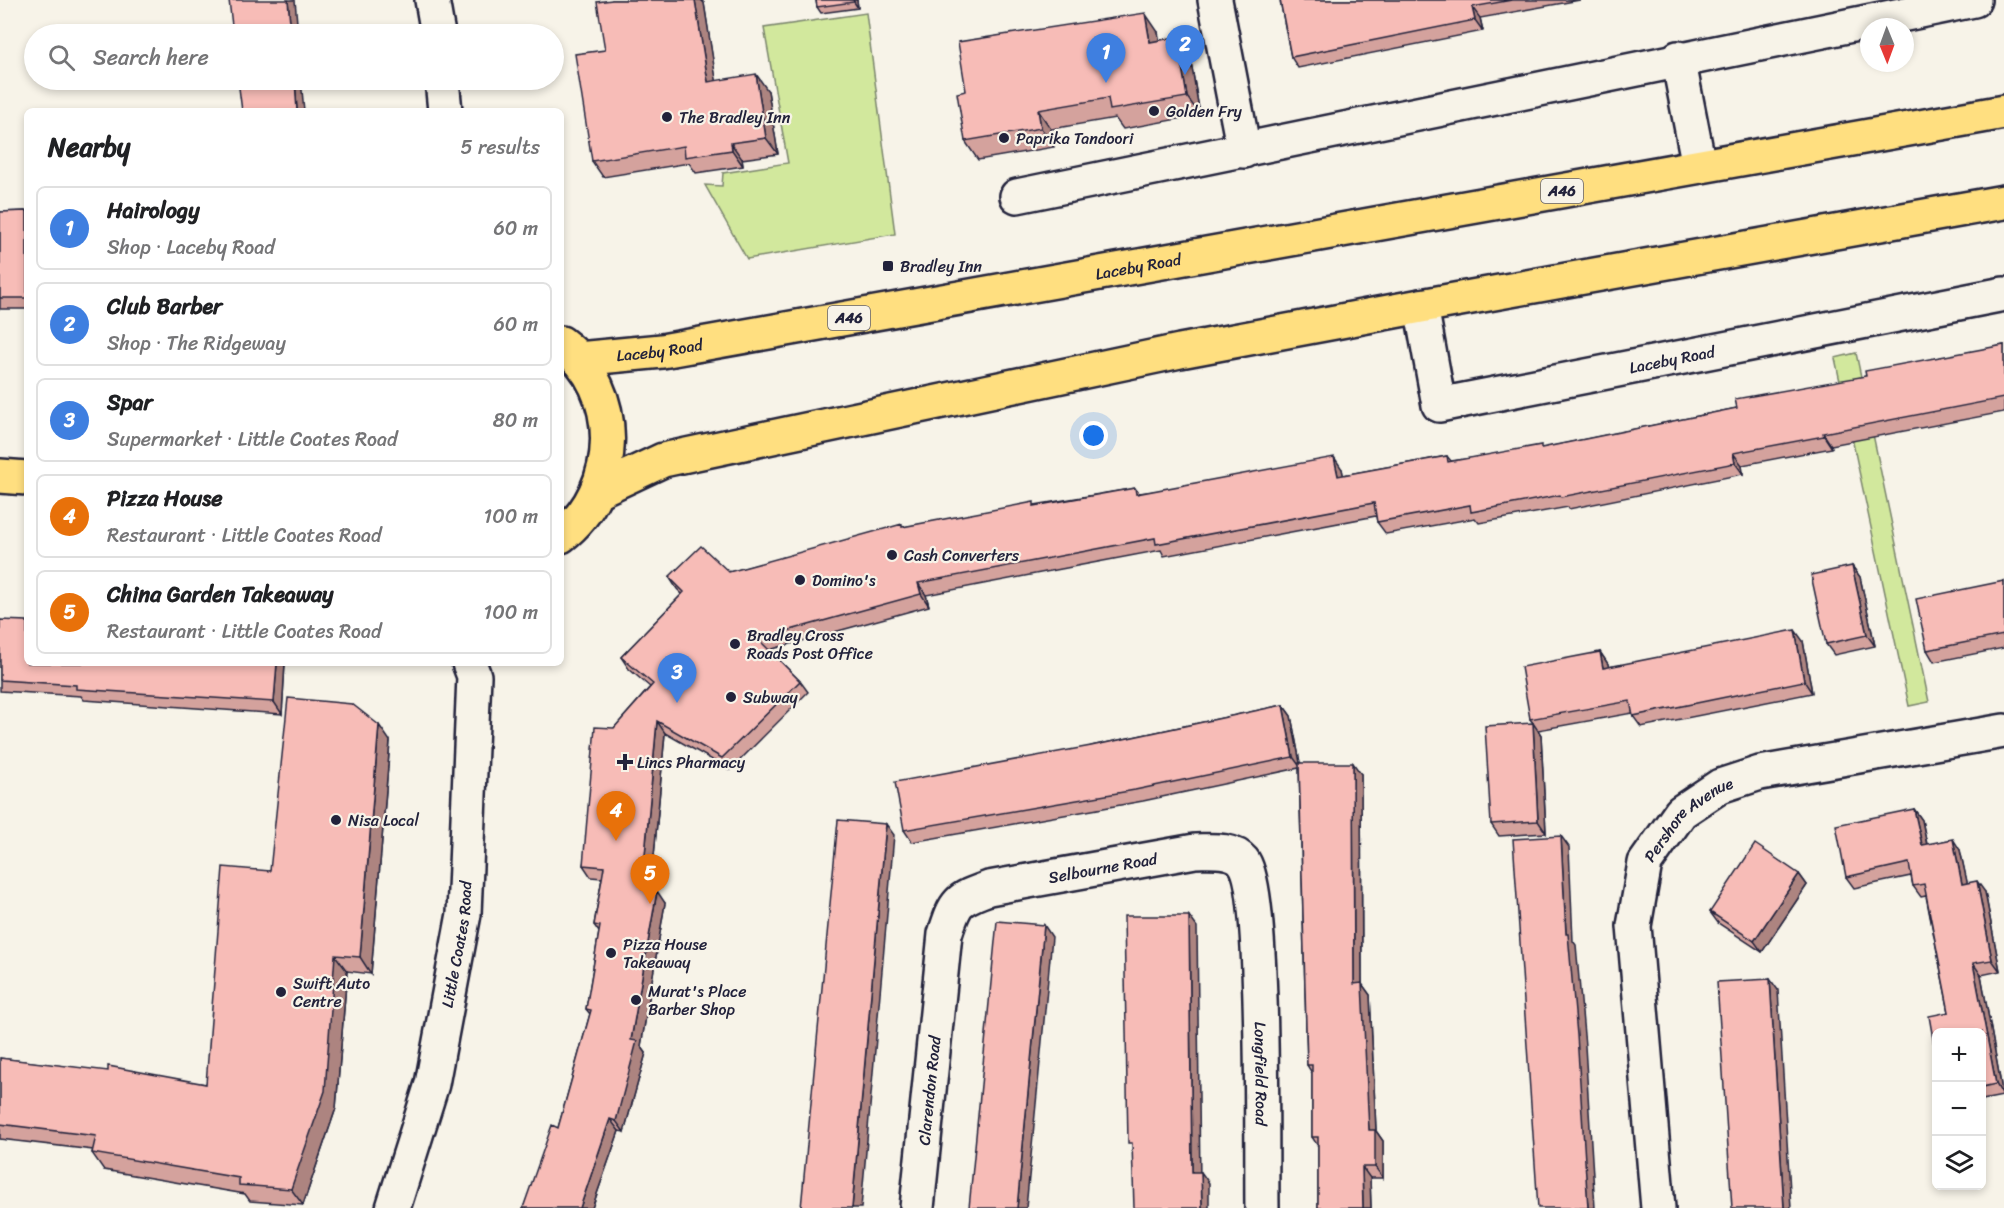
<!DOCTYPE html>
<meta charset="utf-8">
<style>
body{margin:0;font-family:Sriracha,sans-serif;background:#f6f6f6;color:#202124}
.controls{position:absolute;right:18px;bottom:18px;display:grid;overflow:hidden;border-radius:9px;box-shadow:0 3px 9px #0003}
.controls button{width:54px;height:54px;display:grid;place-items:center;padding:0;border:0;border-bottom:2px solid #e0e0e0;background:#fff;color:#202124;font:30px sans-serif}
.compass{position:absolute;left:1860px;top:18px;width:54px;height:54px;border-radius:50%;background:#fff;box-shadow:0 3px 9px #0003;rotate:179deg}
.you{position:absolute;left:1094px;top:436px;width:21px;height:21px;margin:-15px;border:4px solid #fff;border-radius:50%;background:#1a73e8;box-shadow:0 0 0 9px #1a73e833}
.badge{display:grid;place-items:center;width:39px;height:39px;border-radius:50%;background:#22223b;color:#fff;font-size:20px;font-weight:700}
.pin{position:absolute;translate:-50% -50px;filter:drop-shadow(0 2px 3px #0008)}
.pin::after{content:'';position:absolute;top:32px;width:21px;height:18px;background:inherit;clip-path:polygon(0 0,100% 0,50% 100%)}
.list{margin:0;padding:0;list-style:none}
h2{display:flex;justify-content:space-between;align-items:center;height:78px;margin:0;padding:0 24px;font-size:26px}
h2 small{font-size:20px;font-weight:400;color:#757577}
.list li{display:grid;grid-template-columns:39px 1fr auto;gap:18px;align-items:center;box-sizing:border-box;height:84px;margin:0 12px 12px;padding:0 12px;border:2px solid #e0e0e0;border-radius:9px}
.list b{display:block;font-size:22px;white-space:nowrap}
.list p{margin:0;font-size:20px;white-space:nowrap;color:#757577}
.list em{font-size:20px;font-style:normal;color:#757577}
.icon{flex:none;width:33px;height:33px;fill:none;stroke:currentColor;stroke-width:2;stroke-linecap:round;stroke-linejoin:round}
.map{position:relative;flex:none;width:2004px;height:1208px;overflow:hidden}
.search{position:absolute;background:#fff;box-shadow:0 3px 9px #0003;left:24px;top:24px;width:540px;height:66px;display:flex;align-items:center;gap:15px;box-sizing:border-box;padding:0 21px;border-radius:33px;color:#757577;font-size:22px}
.panel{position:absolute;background:#fff;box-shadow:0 3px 9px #0003;left:24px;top:108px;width:540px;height:558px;border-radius:9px}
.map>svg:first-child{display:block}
.green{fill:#d2e89d;stroke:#7a856c;stroke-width:1.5}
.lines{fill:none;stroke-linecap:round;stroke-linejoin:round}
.street-casing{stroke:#22223b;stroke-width:38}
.secondary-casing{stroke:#22223b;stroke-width:38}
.highway-casing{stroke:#22223b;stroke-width:38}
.street{stroke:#f7f3e8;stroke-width:33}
.secondary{stroke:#f7f3e8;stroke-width:33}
.highway{stroke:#ffdf80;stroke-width:33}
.wall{fill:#d4a29d;stroke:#22223b;stroke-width:1.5}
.shaded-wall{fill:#ad8480;stroke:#22223b;stroke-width:1.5}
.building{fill:#f7bcb7;stroke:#22223b;stroke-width:1.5}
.poi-dot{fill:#22223b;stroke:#f7f3e8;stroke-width:2}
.labels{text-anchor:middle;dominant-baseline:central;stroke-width:4.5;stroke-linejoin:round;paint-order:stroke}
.shield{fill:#f7f3e8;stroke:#62616f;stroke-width:1.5}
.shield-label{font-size:15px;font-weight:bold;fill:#22223b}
.poi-label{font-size:16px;fill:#22223b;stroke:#f7f3e8;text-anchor:start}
.street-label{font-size:16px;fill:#22223b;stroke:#f7f3e8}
</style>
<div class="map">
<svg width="2004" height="1208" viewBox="0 0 2004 1208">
<rect width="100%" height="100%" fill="#f7f3e8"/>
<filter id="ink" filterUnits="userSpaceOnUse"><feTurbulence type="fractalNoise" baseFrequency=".0167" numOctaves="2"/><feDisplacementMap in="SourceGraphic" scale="12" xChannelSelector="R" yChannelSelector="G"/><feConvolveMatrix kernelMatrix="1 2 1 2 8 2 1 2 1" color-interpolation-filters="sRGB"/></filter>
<g filter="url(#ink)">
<path class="green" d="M 866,13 L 895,234 L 747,259 L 705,185 L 722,186 L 723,173 L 788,163 L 764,28 Z
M 1856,353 L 1929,702 L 1909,706 L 1835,358 Z"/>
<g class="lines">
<g class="street-casing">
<g id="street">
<path d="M 1215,0 L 1244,151"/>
<path d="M 1678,58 L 1699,166"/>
<path d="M 1017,196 L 1974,0"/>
<path id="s1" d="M 1421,306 L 1439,405 L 2004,294"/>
<path id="s2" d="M 917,1208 L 945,934 C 956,901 956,900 989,888 L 1195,851 C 1210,851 1232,848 1243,861 C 1266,889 1261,1156 1262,1208"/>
<path id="s3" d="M 1658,1208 L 1634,926 L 1645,863 L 1681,812 L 1720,786 L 1760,773 L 2004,731"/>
</g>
</g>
<g class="secondary-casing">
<g id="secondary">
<path d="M 432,0 L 438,34"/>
<path d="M 442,80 L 445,111"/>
<path id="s4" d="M 393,1208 L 432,1084 L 464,914 L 474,676 L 469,663"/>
</g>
</g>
<g class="highway-casing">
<g id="highway">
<path d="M 561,343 C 624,390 622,489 561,536"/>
<path id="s5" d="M 578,359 L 662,351 L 2004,112"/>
<path d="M 0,476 L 27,478"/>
<path d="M 597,491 L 663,460 L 1180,351 L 1421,306 L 2004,202"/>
</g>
</g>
<use href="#street" class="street"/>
<use href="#secondary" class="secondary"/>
<use href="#highway" class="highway"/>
</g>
<path class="wall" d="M 612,0 L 701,0 L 704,3 L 716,81 L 768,91 L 778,154 L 742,159 L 743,166 L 696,173 L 689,163 L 603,177 L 592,161 L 605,50 Z
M 816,0 L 857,0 L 858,8 L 821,13 L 817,7 Z
M 1280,0 L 1580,0 L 1480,18 L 1483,31 L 1298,68 L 1291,57 Z
M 1158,32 L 1159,40 L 1177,37 L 1190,56 L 1200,115 L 1123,129 L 1115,118 L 1051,129 L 1054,147 L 978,160 L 965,141 L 966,91 Z
M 27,211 L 27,309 L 0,309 L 0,212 Z
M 2004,345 L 2004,412 L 1831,445 L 1832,448 L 1742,465 L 1743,474 L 1569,509 L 1568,507 L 1479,523 L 1475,518 L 1386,534 L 1377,522 L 1376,516 L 1164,556 L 1161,550 L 1082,565 L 926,595 L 929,606 L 769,650 L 800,681 L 808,692 L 730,770 L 665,733 L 651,890 L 665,903 L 641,1046 L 646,1053 L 624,1132 L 619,1131 L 592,1208 L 523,1208 L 558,1128 L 590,1014 L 586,1009 L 599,932 L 594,925 L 602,878 L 591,877 L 583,865 L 614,728 L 650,687 L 629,669 L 621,657 L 682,594 L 677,589 L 669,577 L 729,572 L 904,527 L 1135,488 L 1139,493 L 1342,469 L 1343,475 L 1447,456 L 1451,461 L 1543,448 L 1737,408 L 1866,376 Z
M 1852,566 L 1860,577 L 1875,646 L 1834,655 L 1826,644 Z
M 2004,581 L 2004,648 L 1934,662 L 1927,650 Z
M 0,620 L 27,663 L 285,663 L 282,714 L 84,700 L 81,696 L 0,691 Z
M 1803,641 L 1812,693 L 1641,727 L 1633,716 L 1632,713 L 1538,730 L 1541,735 L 1546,833 L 1499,836 L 1491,824 L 1533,723 L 1530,719 L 1600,652 L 1608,664 L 1608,667 Z
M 1283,705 L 1291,716 L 1300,763 L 1361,774 L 1362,984 L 1370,995 L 1376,1131 L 1383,1141 L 1383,1178 L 1370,1178 L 1371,1208 L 1318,1208 L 1318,1146 L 1312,1137 L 1312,1073 L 1307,1065 L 1299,768 L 1143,801 L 912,842 L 904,830 L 1091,746 Z
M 390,741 L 371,974 L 347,971 L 336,1108 L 303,1205 L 250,1201 L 245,1194 L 104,1170 L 92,1153 L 93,1150 L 0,1139 L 0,1058 L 206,1084 L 270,871 Z
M 1914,809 L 1922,820 L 1927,844 L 1960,850 L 1967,883 L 1985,892 L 2000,971 L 1981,975 L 2003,1096 L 1982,1100 L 1982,1032 L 1949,1012 L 1926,896 L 1921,897 L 1913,886 L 1911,876 L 1854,888 L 1846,877 Z
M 1799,874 L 1807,885 L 1762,952 L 1718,923 L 1710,912 Z"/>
<path class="shaded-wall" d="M 288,0 L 295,0 L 298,34 L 291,34 Z
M 695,0 L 701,0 L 704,3 L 719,98 L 708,82 Z
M 853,0 L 857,0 L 858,8 L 854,2 Z
M 1472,7 L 1480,18 L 1483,31 L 1475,20 Z
M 1145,13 L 1158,32 L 1163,60 L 1150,42 Z
M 1177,37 L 1190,56 L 1200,115 L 1187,97 Z
M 756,74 L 768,91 L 778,154 L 766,138 Z
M 295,80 L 301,80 L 304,111 L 297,111 Z
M 1038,110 L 1051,129 L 1054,147 L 1041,128 Z
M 731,143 L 742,159 L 743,166 L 732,150 Z
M 1823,433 L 1831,445 L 1832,448 L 1824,436 Z
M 1733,453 L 1742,465 L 1743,474 L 1735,463 Z
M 1334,457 L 1342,469 L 1346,487 L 1338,476 Z
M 1852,566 L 1860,577 L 1875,646 L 1867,635 Z
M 918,583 L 926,595 L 929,606 L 921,594 Z
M 1795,630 L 1803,641 L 1812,693 L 1804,681 Z
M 1600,652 L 1608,664 L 1611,680 L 1603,668 Z
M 277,663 L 285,663 L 282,714 L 274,702 Z
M 1283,705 L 1291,716 L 1301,768 L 1293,757 Z
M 657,721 L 665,733 L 650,901 L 642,889 Z
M 1533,723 L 1541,735 L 1546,833 L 1538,821 Z
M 379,725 L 390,741 L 371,974 L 360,957 Z
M 1353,763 L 1361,774 L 1362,984 L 1370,995 L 1376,1131 L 1383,1141 L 1383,1178 L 1375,1167 L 1369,1130 L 1354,984 Z
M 1914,809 L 1922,820 L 1929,856 L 1922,845 Z
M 886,824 L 894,835 L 861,1208 L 852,1208 Z
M 1561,836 L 1569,847 L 1573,941 L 1576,945 L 1585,1046 L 1595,1208 L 1588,1208 L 1566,934 Z
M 1953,839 L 1960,850 L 1970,895 L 1962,884 Z
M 1799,874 L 1807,885 L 1762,952 L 1754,941 Z
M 1977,881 L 1985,892 L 2000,971 L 1992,960 Z
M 657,891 L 665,903 L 641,1046 L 646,1053 L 624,1132 L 616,1121 L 631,1040 Z
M 1189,916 L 1197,927 L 1200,1183 L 1192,1172 Z
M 1044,925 L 1052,937 L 1026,1208 L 1017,1208 Z
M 335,955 L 347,971 L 336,1108 L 303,1205 L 291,1189 Z
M 1973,963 L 1981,975 L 2003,1096 L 1996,1084 Z
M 1770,979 L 1778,990 L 1791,1208 L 1784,1208 Z
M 610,1119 L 619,1131 L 592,1208 L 580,1208 Z
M 1362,1167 L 1370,1178 L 1371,1208 L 1363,1208 Z
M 1201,1172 L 1209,1183 L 1209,1208 L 1202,1208 Z"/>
<path class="building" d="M 229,0 L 288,0 L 291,34 L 233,34 Z
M 612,0 L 695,0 L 708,82 L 756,74 L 766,138 L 731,143 L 732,150 L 685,157 L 684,146 L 592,161 L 575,54 L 605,50 L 597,2 Z
M 816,0 L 853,0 L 854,2 L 817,7 Z
M 1280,0 L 1512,0 L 1472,7 L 1475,20 L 1291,57 Z
M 1145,13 L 1150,42 L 1177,37 L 1187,97 L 1110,110 L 1108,98 L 1038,110 L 1041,128 L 965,141 L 957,93 L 966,91 L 958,42 Z
M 238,80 L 295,80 L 297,111 L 242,111 Z
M 27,211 L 27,298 L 0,298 L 0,212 Z
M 2004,345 L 2004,398 L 1823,433 L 1824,436 L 1733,453 L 1735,463 L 1561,497 L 1560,495 L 1471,512 L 1470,505 L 1377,522 L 1374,503 L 1156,544 L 1155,538 L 918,583 L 921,594 L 758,639 L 800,681 L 722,758 L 657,721 L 642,889 L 657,891 L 631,1040 L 637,1041 L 616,1121 L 610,1119 L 580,1208 L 523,1208 L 552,1125 L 558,1128 L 591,1010 L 586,1009 L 600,926 L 594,925 L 604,867 L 583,865 L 595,727 L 614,728 L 653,684 L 621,657 L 684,592 L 669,577 L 701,546 L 729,572 L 902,524 L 902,527 L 1034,502 L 1034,506 L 1135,488 L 1136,494 L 1334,457 L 1338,476 L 1447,456 L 1448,462 L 1541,445 L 1541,448 L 1737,408 L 1735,399 L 1866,376 L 1865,371 Z
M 1852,566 L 1867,635 L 1826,644 L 1811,575 Z
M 2004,581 L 2004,635 L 1927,650 L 1916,599 Z
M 0,620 L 27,621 L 27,663 L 277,663 L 274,702 L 76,689 L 76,685 L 0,680 Z
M 1795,630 L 1804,681 L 1633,716 L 1630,701 L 1530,719 L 1521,667 L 1600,652 L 1603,668 Z
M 288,698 L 352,704 L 379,725 L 360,957 L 335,955 L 325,1091 L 291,1189 L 239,1185 L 239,1178 L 92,1153 L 96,1136 L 0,1124 L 0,1058 L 108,1071 L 108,1066 L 206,1084 L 223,867 L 270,871 Z
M 1283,705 L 1293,757 L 1135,790 L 904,830 L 895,782 L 1091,746 Z
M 1533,723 L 1538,821 L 1491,824 L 1485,726 Z
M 1299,763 L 1353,763 L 1354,984 L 1362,983 L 1369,1130 L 1375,1130 L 1375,1167 L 1362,1167 L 1363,1208 L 1318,1208 L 1318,1137 L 1312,1137 L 1312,1065 L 1307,1065 Z
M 1914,809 L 1922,845 L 1953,839 L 1962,884 L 1977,881 L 1992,960 L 1973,963 L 1996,1084 L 1982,1087 L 1982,1032 L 1936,1032 L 1936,1056 L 1929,1016 L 1949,1012 L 1924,884 L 1913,886 L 1909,863 L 1846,877 L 1836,825 Z
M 838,820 L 886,824 L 852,1208 L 801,1208 Z
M 1561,836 L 1566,934 L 1568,934 L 1577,1035 L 1588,1208 L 1538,1208 L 1513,839 Z
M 1755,844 L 1799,874 L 1754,941 L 1710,912 Z
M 1124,916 L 1189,916 L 1192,1172 L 1201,1172 L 1202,1208 L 1134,1208 L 1132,1143 L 1128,1143 Z
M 997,921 L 1044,925 L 1017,1208 L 969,1208 Z
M 1770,979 L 1784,1208 L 1732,1208 L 1717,982 Z"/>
</g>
<g class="poi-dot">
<circle cx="1154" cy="111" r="6"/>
<circle cx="667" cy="117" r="6"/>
<circle cx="1004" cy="138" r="6"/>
<rect x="882" y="260" width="12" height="12" rx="3"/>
<circle cx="892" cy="555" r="6"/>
<circle cx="800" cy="580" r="6"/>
<circle cx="735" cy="644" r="6"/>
<circle cx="731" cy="697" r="6"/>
<path d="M622 753h6v6h6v6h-6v6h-6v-6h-6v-6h6z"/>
<circle cx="336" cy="820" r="6"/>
<circle cx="611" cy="953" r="6"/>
<circle cx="281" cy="992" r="6"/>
<circle cx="636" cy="1000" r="6"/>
</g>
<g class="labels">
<g class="shield">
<rect x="1541" y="179" width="42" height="24" rx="4.5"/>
<rect x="828" y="306" width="42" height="24" rx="4.5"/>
</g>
<g class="shield-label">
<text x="1562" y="191">A46</text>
<text x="849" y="318">A46</text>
</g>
<g class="poi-label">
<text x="1166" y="111">Golden Fry</text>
<text x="679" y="117">The Bradley Inn</text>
<text x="1016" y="138">Paprika Tandoori</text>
<text x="900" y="266">Bradley Inn</text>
<text x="904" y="555">Cash Converters</text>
<text x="812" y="580">Domino's</text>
<text x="747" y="635">Bradley Cross<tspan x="747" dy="18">Roads Post Office</tspan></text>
<text x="743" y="697">Subway</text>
<text x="637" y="762">Lincs Pharmacy</text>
<text x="348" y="820">Nisa Local</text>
<text x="623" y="944">Pizza House<tspan x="623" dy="18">Takeaway</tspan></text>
<text x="293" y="983">Swift Auto<tspan x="293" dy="18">Centre</tspan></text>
<text x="648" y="991">Murat's Place<tspan x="648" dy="18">Barber Shop</tspan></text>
</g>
<g class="street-label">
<text stroke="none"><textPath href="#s5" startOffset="568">Laceby Road</textPath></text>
<text stroke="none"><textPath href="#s5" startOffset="82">Laceby Road</textPath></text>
<text stroke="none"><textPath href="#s1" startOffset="338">Laceby Road</textPath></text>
<text stroke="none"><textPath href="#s3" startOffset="410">Pershore Avenue</textPath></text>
<text stroke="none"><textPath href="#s2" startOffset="459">Selbourne Road</textPath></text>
<text stroke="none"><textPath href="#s4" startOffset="272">Little Coates Road</textPath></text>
<text stroke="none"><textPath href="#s2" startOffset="818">Longfield Road</textPath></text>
<text stroke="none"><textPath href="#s2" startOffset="118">Clarendon Road</textPath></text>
</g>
</g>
</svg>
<div class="controls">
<button>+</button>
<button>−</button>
<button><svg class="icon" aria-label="layers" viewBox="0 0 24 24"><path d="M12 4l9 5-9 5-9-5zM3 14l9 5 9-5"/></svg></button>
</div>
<svg class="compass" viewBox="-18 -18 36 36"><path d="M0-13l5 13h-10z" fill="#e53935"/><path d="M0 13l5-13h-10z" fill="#757577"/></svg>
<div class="you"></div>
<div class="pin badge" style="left:1106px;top:83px;background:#3f7fe0">1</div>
<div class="pin badge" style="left:1185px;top:75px;background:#3f7fe0">2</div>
<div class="pin badge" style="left:677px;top:703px;background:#3f7fe0">3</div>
<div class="pin badge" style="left:616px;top:841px;background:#e8710a">4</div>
<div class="pin badge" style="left:650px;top:904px;background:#e8710a">5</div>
<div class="search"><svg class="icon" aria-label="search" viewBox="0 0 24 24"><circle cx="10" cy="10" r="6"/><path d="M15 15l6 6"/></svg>Search here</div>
<section class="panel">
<h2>Nearby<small>5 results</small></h2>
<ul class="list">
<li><span class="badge" style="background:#3f7fe0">1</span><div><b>Hairology</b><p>Shop · Laceby Road</p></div><em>60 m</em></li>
<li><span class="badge" style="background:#3f7fe0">2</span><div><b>Club Barber</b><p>Shop · The Ridgeway</p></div><em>60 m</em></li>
<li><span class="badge" style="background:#3f7fe0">3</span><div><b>Spar</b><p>Supermarket · Little Coates Road</p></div><em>80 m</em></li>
<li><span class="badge" style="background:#e8710a">4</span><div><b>Pizza House</b><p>Restaurant · Little Coates Road</p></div><em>100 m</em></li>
<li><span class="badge" style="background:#e8710a">5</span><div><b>China Garden Takeaway</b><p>Restaurant · Little Coates Road</p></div><em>100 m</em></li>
</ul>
</section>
</div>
